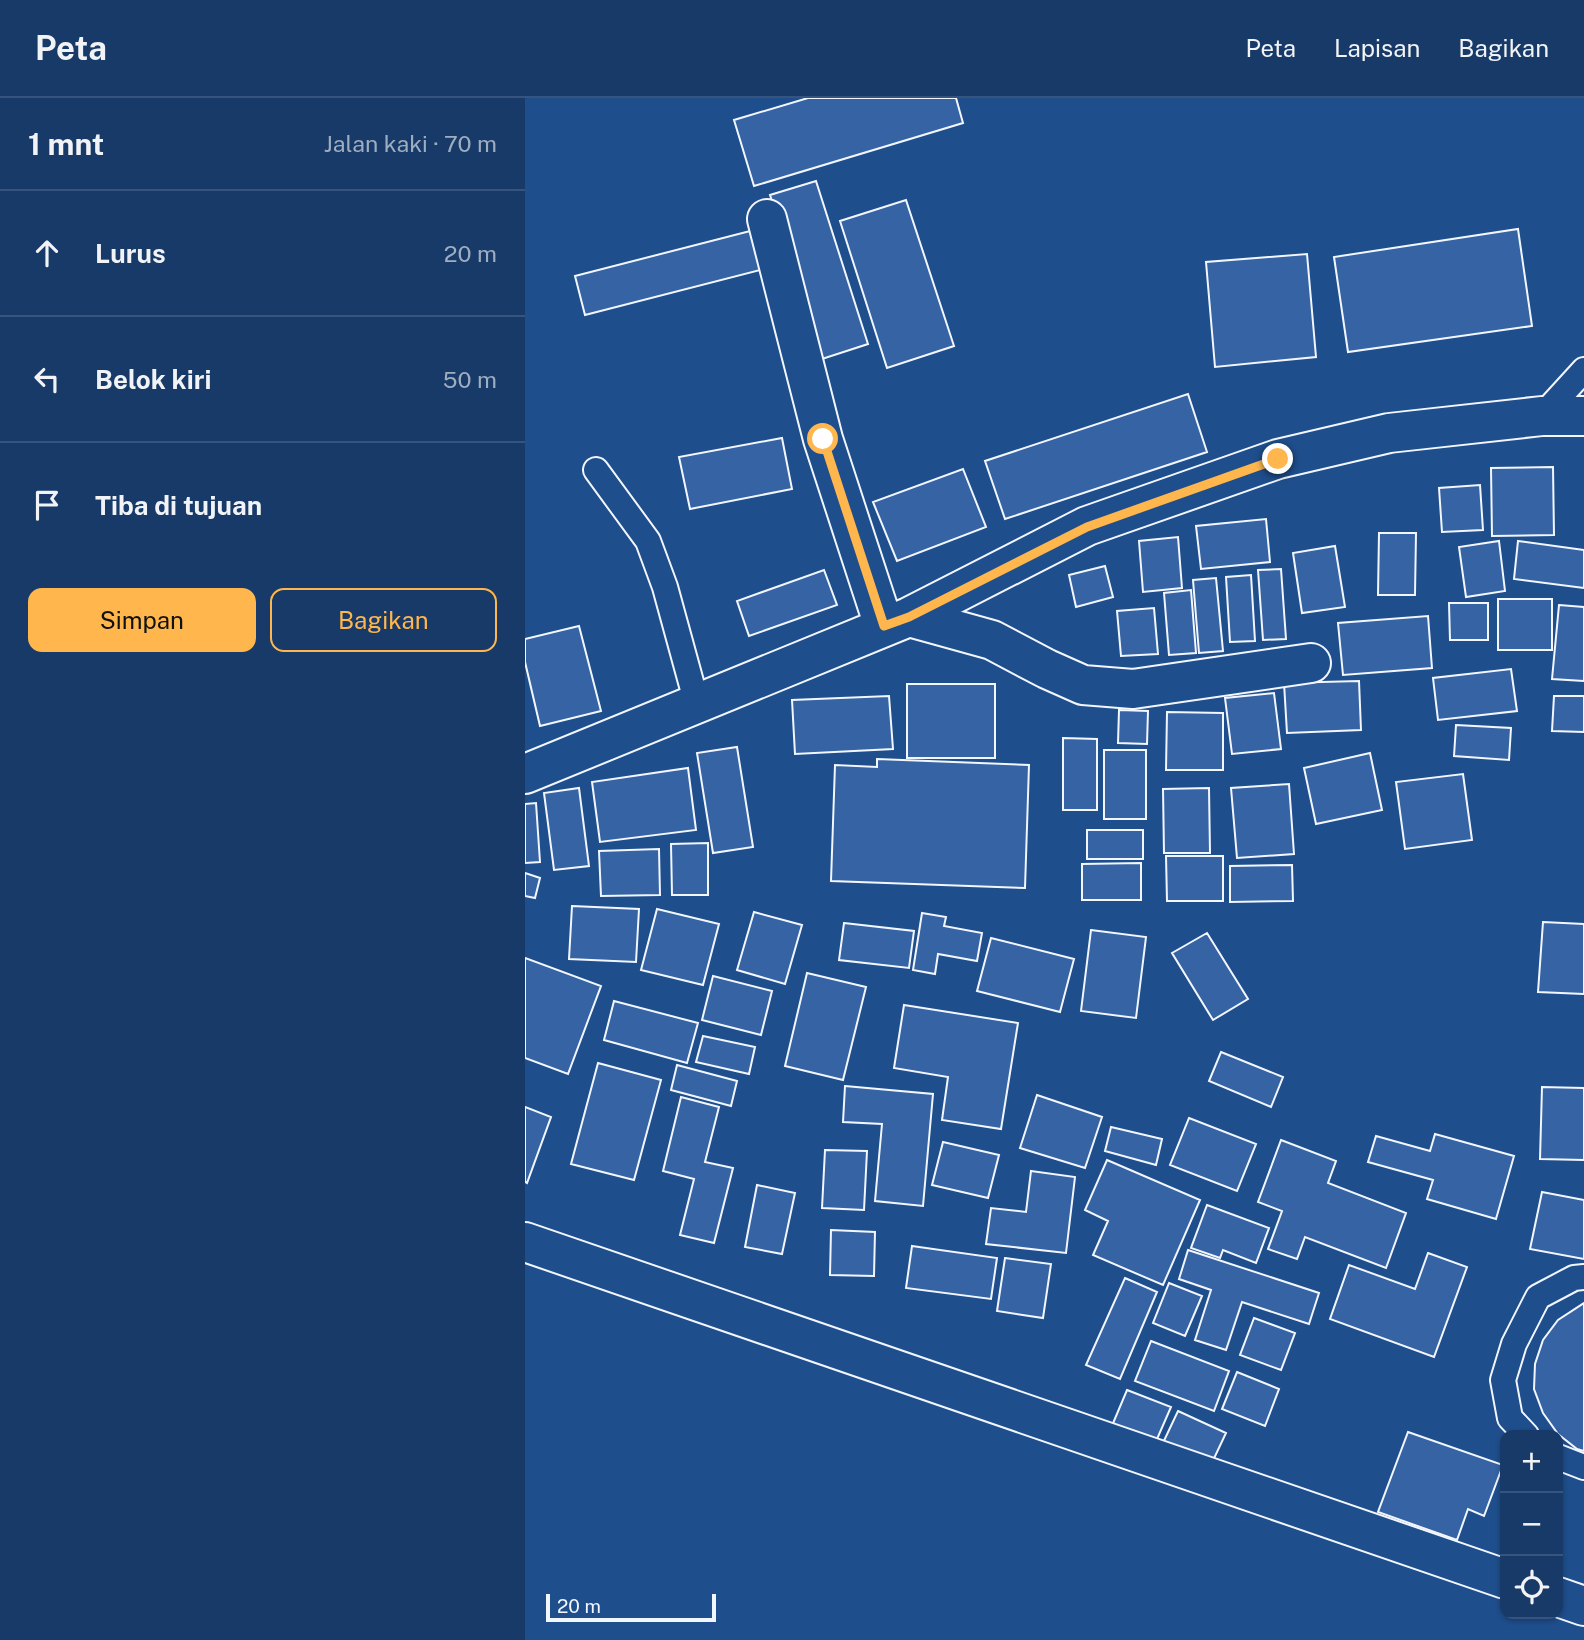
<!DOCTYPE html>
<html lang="id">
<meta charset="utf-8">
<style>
body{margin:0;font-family:"Public Sans",sans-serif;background:#20416f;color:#f1f3f6}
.controls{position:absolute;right:21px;bottom:21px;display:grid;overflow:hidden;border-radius:14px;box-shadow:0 2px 5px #0004}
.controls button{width:63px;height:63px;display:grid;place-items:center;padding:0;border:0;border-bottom:2px solid #36547d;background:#173a69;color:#f1f3f6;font:35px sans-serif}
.scale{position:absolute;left:21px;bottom:18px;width:170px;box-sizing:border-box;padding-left:7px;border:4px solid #f2f6ff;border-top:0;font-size:19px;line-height:24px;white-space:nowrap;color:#f2f6ff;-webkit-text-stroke:5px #1f4e8c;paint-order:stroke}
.stop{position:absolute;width:21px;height:21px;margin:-16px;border:5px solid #ffb74d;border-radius:50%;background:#fff}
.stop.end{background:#ffb74d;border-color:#fff;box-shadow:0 2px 7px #0008}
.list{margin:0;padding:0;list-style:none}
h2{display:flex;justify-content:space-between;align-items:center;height:91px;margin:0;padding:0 28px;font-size:30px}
h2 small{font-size:23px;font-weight:400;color:#9eadc0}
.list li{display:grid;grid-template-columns:46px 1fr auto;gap:21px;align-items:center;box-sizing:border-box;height:126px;padding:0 28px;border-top:2px solid #36547d}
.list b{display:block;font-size:26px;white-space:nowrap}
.list em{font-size:23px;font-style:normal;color:#9eadc0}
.actions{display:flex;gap:14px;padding:21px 28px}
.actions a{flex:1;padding:16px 0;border:2px solid #ffb74d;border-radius:14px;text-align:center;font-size:24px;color:#ffb74d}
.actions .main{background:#ffb74d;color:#111}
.icon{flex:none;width:38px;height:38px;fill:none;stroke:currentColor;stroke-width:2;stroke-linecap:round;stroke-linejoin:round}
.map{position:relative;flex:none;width:1059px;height:1542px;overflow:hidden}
header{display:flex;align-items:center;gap:42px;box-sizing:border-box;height:98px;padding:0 35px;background:#173a69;border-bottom:2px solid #36547d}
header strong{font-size:33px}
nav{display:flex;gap:38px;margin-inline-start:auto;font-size:24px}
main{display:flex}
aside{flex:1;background:#173a69}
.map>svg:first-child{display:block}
.building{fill:#3563a3;stroke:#f2f6ff;stroke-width:2}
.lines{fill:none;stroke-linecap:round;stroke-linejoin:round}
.lane-casing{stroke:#f2f6ff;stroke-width:28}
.street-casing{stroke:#f2f6ff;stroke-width:42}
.lane{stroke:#1f4e8c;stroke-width:24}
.street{stroke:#1f4e8c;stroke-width:38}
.route{stroke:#ffb74d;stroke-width:9}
</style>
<header>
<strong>Peta</strong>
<nav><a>Peta</a><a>Lapisan</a><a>Bagikan</a></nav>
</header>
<main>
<aside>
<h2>1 mnt<small>Jalan kaki · 70 m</small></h2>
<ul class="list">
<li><svg class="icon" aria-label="ahead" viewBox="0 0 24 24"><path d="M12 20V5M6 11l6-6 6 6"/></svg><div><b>Lurus</b></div><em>20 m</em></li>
<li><svg class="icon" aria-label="left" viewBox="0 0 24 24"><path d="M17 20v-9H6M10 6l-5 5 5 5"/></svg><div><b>Belok kiri</b></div><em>50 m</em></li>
<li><svg class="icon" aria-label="arrive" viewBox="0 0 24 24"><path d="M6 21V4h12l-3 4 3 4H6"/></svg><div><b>Tiba di tujuan</b></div></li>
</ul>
<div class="actions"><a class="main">Simpan</a><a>Bagikan</a></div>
</aside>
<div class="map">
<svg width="1059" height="1542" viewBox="0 0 1059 1542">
<rect width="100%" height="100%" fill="#1f4e8c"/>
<path class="building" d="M 283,0 L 431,0 L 438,25 L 229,88 L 209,22 Z
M 291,83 L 343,246 L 297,261 L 245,97 Z
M 381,102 L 429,248 L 362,270 L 315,123 Z
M 233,131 L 243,170 L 60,217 L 50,178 Z
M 993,131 L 1007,228 L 823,254 L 809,159 Z
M 782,156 L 791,259 L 690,269 L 681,164 Z
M 663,296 L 682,354 L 480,421 L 460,363 Z
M 257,340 L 267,391 L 165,411 L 154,359 Z
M 1028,369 L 1029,437 L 967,438 L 966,370 Z
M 438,371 L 461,429 L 372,463 L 348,404 Z
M 955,387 L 958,432 L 917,434 L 914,390 Z
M 741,421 L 745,464 L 676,471 L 671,428 Z
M 854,435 L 891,435 L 890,497 L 853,497 Z
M 653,439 L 657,490 L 618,494 L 614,443 Z
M 974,443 L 980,493 L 941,499 L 934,449 Z
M 993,443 L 1059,452 L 1059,490 L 989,481 Z
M 810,448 L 820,509 L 777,515 L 768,455 Z
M 580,468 L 588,499 L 551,509 L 544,477 Z
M 756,471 L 761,541 L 738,542 L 733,472 Z
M 299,472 L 312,507 L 224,538 L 212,503 Z
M 726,477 L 730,543 L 705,544 L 701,479 Z
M 691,480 L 698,553 L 674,555 L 668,482 Z
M 666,492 L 671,555 L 644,557 L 639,495 Z
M 973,501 L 1027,501 L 1027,552 L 973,552 Z
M 924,505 L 963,505 L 963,542 L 925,542 Z
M 1034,507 L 1059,509 L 1059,583 L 1027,581 Z
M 629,510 L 633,556 L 596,558 L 592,513 Z
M 903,518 L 907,570 L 818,577 L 813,525 Z
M 54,528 L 76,613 L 15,628 L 0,564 L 0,541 Z
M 986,571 L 992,613 L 913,622 L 908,580 Z
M 834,583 L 836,632 L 762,635 L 759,585 Z
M 382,586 L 470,586 L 470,660 L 382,660 Z
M 749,595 L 756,651 L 707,656 L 700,600 Z
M 364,598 L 368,651 L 270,656 L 267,602 Z
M 1029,598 L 1059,598 L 1059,634 L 1027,633 Z
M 594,612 L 623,613 L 622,646 L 593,645 Z
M 642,614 L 698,615 L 698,672 L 641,672 Z
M 931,627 L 986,630 L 984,662 L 929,658 Z
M 538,640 L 572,641 L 572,712 L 538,712 Z
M 212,649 L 228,749 L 188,755 L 172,655 Z
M 579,652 L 621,652 L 621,721 L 579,721 Z
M 845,655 L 857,712 L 791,726 L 779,670 Z
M 352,661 L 504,667 L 500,790 L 306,783 L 310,667 L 352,669 Z
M 163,670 L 171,732 L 75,744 L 67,684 Z
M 938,676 L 947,742 L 880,751 L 871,684 Z
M 764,686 L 769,756 L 712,760 L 706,690 Z
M 54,690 L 64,768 L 29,772 L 19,695 Z
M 684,690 L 685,755 L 639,755 L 638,691 Z
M 11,705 L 15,764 L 0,765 L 0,706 Z
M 562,732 L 618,732 L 618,761 L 562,761 Z
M 183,745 L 183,797 L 147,797 L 146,746 Z
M 134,751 L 135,797 L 76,798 L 74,753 Z
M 641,758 L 698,758 L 698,803 L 642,803 Z
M 616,765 L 616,802 L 557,802 L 557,766 Z
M 767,767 L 768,803 L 705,804 L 705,768 Z
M 0,775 L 15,780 L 10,800 L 0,798 Z
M 47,808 L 114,811 L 111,864 L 44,861 Z
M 132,811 L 194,826 L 178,887 L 116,872 Z
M 229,814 L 277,827 L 260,886 L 212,872 Z
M 397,815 L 421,819 L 419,828 L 457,835 L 452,863 L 413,856 L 410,876 L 388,872 Z
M 1018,824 L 1059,826 L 1059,896 L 1013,894 Z
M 319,825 L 389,833 L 384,870 L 314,862 Z
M 566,832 L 621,839 L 611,920 L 556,913 Z
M 682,835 L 723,901 L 688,922 L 647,855 Z
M 466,840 L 549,861 L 535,914 L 452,893 Z
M 0,860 L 76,888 L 43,976 L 0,960 Z
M 282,875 L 341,889 L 318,982 L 260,968 Z
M 188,878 L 247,893 L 236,937 L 177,922 Z
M 89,903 L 173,925 L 162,965 L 79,942 Z
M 379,907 L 493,925 L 476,1031 L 417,1022 L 423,979 L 369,970 Z
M 178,938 L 230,949 L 224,976 L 171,964 Z
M 696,954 L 758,979 L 746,1009 L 684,983 Z
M 73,965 L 136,982 L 109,1082 L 46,1066 Z
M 152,967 L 212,983 L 206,1008 L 146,992 Z
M 320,988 L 408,996 L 398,1108 L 350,1103 L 357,1026 L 318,1024 Z
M 1017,989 L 1059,990 L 1059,1062 L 1015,1061 Z
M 512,997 L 577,1019 L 560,1070 L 495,1050 Z
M 156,999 L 194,1009 L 180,1064 L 208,1070 L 189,1145 L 155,1137 L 169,1081 L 138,1073 Z
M 0,1009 L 26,1019 L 2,1085 L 0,1084 Z
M 664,1020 L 731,1046 L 712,1093 L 645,1067 Z
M 586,1029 L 637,1041 L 631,1067 L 580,1053 Z
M 910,1036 L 989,1058 L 971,1121 L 902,1101 L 908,1082 L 843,1064 L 851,1038 L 905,1053 Z
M 756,1042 L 811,1063 L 803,1085 L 881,1115 L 861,1170 L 780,1139 L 772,1161 L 743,1151 L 757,1113 L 733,1104 Z
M 418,1044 L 474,1057 L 463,1100 L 407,1087 Z
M 300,1052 L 342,1053 L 339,1112 L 297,1110 Z
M 582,1062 L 675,1102 L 638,1187 L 568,1157 L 583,1123 L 560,1112 Z
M 506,1073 L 550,1079 L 541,1155 L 461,1146 L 466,1110 L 501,1114 Z
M 232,1087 L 270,1095 L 257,1156 L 220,1149 Z
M 1017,1094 L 1059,1102 L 1059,1161 L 1005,1151 Z
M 682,1107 L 744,1130 L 731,1165 L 698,1152 L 695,1160 L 666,1150 Z
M 306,1132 L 350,1134 L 349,1178 L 305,1177 Z
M 387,1148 L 472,1160 L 466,1201 L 381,1190 Z
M 663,1152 L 794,1195 L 784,1226 L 717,1204 L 701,1252 L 670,1242 L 686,1192 L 654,1181 Z
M 903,1155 L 942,1169 L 909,1259 L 805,1221 L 824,1167 L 890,1191 Z
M 480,1160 L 526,1166 L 518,1220 L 472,1213 Z
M 600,1180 L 632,1194 L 595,1281 L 561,1267 Z
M 644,1185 L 677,1198 L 660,1238 L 628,1225 Z
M 1059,1205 L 1059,1353 L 1052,1351 L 1033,1336 L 1018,1315 L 1009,1291 L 1010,1266 L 1018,1242 L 1033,1222 Z
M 729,1220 L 770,1235 L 756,1272 L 715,1257 Z
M 626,1243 L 704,1273 L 689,1313 L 610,1283 Z
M 712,1274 L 754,1291 L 740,1328 L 697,1311 Z
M 602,1292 L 646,1309 L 629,1348 L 586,1330 Z
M 653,1313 L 701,1335 L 684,1371 L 636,1349 Z
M 883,1334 L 978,1367 L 959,1418 L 943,1411 L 932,1442 L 853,1414 Z"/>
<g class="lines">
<g class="lane-casing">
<path id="lane" d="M 1017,318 L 1059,272
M 71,372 L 123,443 L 140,489 L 172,606
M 1001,1337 L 985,1320 L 978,1282 L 989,1246 L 1013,1199 L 1049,1180 L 1059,1179
M 1033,1359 L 1059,1369"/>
</g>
<g class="street-casing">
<path id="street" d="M 242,121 L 298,341 L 359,528
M 384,519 L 467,542 L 522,571 L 558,587 L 608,591 L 786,565
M 0,676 L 384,519 L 562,428 L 753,361 L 864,335 L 1017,318 L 1059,318
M 0,1144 L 980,1481
M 1033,1499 L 1059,1508"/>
</g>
<use href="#lane" class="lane"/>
<use href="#street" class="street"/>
</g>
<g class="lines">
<path class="route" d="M 298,341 L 359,528 L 384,519 L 562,429 L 753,361"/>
</g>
</svg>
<div class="controls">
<button>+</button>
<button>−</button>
<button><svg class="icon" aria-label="locate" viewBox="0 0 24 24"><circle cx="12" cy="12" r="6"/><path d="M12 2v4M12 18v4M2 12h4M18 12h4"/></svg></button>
</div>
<div class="scale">20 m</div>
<div class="stop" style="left:298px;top:341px"></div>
<div class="stop end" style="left:753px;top:361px"></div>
</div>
</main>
